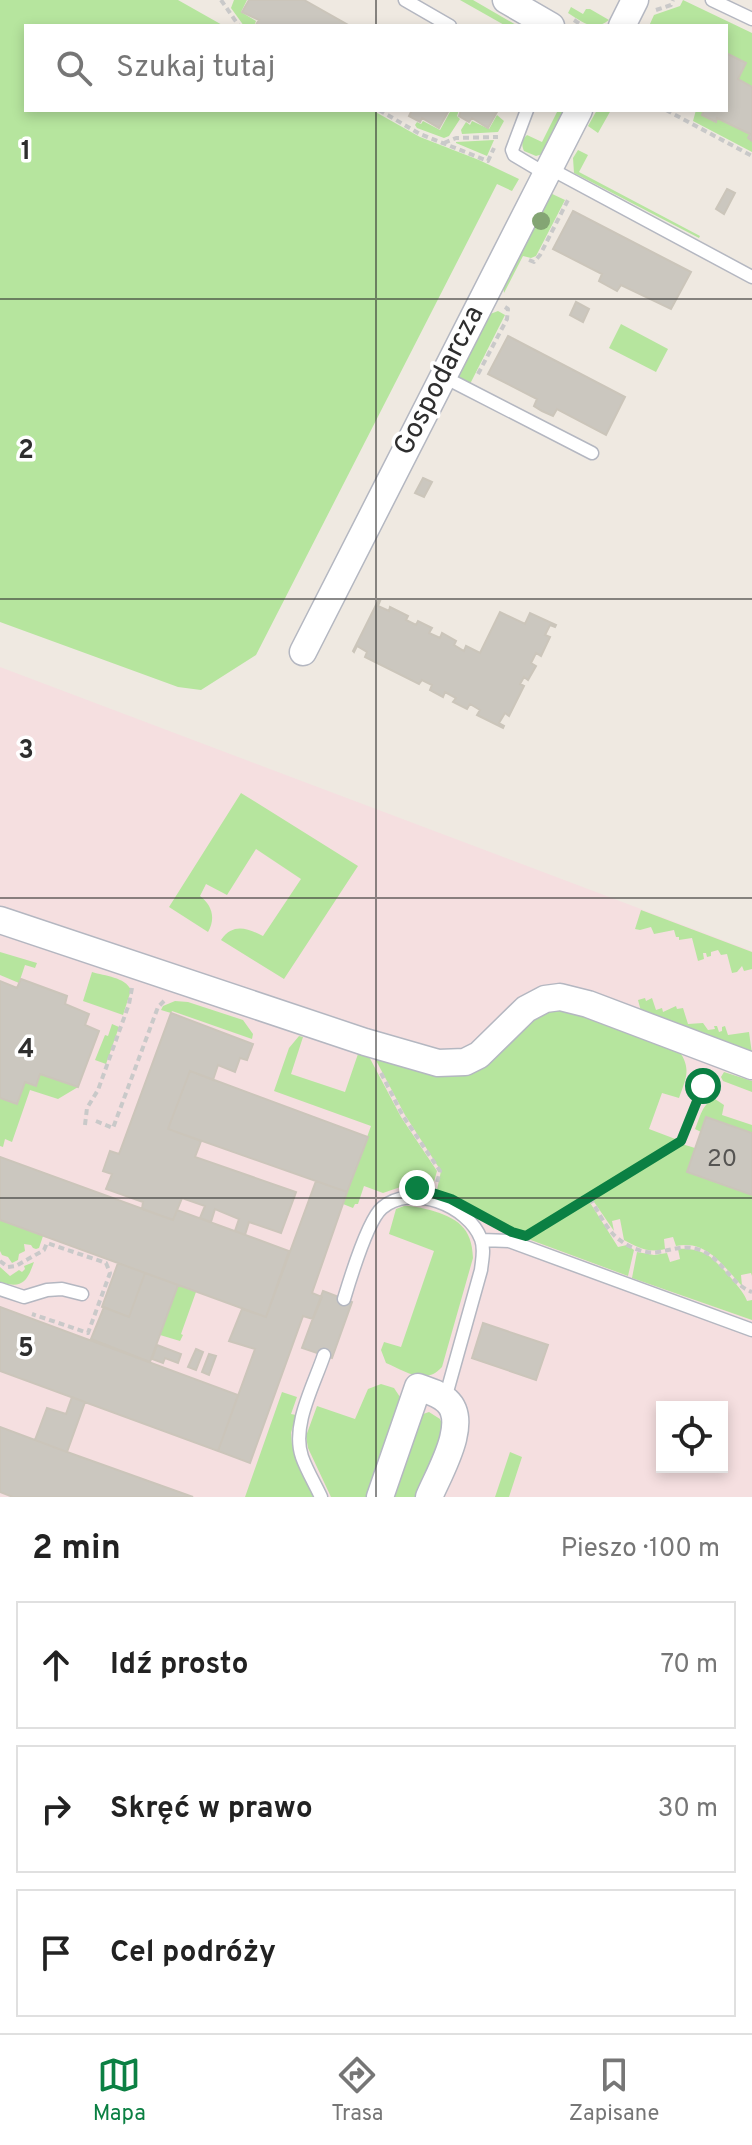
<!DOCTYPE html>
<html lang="pl">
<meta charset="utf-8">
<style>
body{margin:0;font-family:Overpass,sans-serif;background:#f2f2f2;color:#222}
.controls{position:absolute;right:24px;bottom:24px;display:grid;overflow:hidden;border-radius:0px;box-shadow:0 4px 12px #0003}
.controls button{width:72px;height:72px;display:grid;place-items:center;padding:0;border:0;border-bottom:2px solid #e0e0e0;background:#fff;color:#222;font:40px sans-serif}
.stop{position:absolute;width:24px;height:24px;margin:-18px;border:6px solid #0b8043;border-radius:50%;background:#fff}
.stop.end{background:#0b8043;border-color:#fff;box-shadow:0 2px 8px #0008}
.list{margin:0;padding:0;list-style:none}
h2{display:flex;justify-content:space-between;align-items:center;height:104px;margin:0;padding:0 32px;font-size:34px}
h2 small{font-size:26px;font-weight:400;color:#767676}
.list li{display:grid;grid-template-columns:52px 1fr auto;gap:24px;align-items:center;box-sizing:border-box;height:128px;margin:0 16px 16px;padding:0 16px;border:2px solid #e0e0e0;border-radius:0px}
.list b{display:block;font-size:30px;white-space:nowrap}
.list em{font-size:26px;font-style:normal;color:#767676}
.icon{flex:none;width:44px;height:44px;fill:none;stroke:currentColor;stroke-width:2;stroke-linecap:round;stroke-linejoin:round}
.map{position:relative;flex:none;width:752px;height:1497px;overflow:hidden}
.search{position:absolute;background:#fff;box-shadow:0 4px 12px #0003;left:24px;right:24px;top:24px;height:88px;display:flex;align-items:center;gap:20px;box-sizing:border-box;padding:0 28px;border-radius:0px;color:#767676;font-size:30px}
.sheet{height:536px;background:#fff}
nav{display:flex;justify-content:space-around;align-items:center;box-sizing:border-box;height:112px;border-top:2px solid #e0e0e0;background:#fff;font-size:22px;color:#767676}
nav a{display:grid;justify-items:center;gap:4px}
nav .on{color:#0b8043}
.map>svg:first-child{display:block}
.medical{fill:#f5dfe0;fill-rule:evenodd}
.green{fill:#b6e59e}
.building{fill:#cbc7bf;stroke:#cbc5ba;stroke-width:2}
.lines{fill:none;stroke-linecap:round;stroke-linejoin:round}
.service-casing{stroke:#b4b7c1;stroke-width:15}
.minor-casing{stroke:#b4b7c1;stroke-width:29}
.path{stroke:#c9c9c9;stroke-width:4;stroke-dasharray:6 4;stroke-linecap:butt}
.service{stroke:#fff;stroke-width:12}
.minor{stroke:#fff;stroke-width:26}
.tree{fill:#84a574}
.route{stroke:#0b8043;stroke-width:10}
.grid{fill:none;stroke:#2e2e2e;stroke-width:2;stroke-opacity:0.55}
.labels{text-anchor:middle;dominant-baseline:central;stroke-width:7;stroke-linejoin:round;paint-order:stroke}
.number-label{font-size:24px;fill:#555452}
.street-label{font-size:28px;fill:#2e2e2e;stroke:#fff}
.grid-label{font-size:26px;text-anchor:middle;font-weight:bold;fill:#2e2e2e;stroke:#fff;stroke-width:7;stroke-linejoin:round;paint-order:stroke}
</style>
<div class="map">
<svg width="752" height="1497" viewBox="0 0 752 1497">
<rect width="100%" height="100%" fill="#efe9e1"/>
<path class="medical" d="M 0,667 L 752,951 L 752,1497 L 0,1497 ZM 662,1407 L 722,1407 L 722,1467 L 662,1467 Z"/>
<path class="green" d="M 0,0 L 178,0 L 224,26 L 26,26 L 26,110 L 372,110 L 420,137 L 479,160 L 519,179 L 512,191 L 497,184 L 256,655 L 201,690 L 178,687 L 0,622 Z
M 234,0 L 247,0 L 241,12 L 256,21 L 254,26 L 244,26 L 231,8 Z
M 460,0 L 473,0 L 518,26 L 506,26 Z
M 683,0 L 752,33 L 752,87 L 738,79 L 746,63 L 726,53 L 726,26 L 649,26 L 654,15 L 680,6 Z
M 571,7 L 583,14 L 586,9 L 590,9 L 609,20 C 594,32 582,22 568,13 Z
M 451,110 L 459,110 L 457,116 L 460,119 L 449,136 L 444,138 L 417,128 L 415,125 L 417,122 L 421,124 L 423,121 L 440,130 Z
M 558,110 L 568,110 L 546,153 L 536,156 L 524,151 C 521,145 522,139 527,135 L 542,142 Z
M 597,110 L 611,110 L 598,133 L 588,126 Z
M 696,110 L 704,110 L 702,115 L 716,121 L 717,118 L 750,134 L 748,138 L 752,141 L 752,152 L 693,121 Z
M 497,115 L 504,121 L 498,132 L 462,134 L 461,130 L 466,122 L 470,125 L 472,121 L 489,129 Z
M 494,140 L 487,156 L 456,143 L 456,142 Z
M 578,150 L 588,155 L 579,172 L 700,236 L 699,238 L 574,173 L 573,158 Z
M 548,192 L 565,200 L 536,256 L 531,258 L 523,256 L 504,293 L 502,280 Z
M 498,311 L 505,315 L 470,384 L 461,380 L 458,375 L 485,316 Z
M 621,324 L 668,349 L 656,372 L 609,348 Z
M 241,793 L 358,866 L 284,979 L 221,940 C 233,923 247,928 263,936 L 301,879 L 256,849 L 227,895 L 206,884 L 200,896 C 212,905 216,918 208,932 L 169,907 Z
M 641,910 L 752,952 L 752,969 L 744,971 L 742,966 L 737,972 L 732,973 L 727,954 L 721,955 L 718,950 L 711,952 L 711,956 L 707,957 L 706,953 L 703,953 L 704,959 L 698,961 L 692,938 L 679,940 L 679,937 L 676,937 L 674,930 L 654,934 L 651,927 L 640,930 L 635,929 Z
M 0,952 L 37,963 L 35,968 L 25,965 L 19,983 L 0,975 Z
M 92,972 C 105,976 125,977 131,990 L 123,1015 L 83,1001 Z
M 645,998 L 646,1001 L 652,998 L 656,1010 L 662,1008 L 663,1012 L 676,1006 L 677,1009 L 683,1008 L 688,1024 L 703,1023 L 708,1030 L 715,1029 L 714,1026 L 717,1026 L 719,1032 L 722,1031 L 722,1027 L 725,1026 L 728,1035 L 749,1032 L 752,1054 L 642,1015 L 638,1000 Z
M 175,1001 L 188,1002 L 243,1020 L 253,1034 L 252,1039 L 172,1011 L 171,1013 L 161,1010 L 163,1006 Z
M 557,1007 L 676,1047 C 692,1067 687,1076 679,1098 L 662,1093 L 649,1129 L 678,1140 L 527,1233 C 495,1223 469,1201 437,1190 L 441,1171 L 405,1115 L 371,1051 L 433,1072 L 533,1017 Z
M 112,1024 L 119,1027 L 106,1064 L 95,1060 L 105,1035 L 108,1036 Z
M 299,1036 L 303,1037 L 291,1074 L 345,1092 L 358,1054 L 340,1048 L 342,1046 L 365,1049 L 401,1117 L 437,1171 L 432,1189 L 409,1184 L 383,1193 L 364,1186 L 358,1204 L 355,1204 L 353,1208 L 343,1204 L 371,1126 L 274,1091 L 289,1048 Z
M 724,1072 L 752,1081 L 752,1092 L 723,1081 L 721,1077 Z
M 40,1074 L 78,1087 L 58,1099 L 30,1090 L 12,1142 L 5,1139 L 3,1147 L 0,1146 L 0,1098 L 17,1104 L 25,1082 L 36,1086 Z
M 715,1099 L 724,1105 L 722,1115 L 752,1125 L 752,1133 L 706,1117 L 701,1132 L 695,1129 C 700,1118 702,1103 715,1099 Z
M 682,1144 L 695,1148 L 687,1172 L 752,1195 L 752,1276 L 751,1273 L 741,1275 L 742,1286 C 724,1267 707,1239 676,1246 L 673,1237 L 664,1239 L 665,1249 C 648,1253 639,1248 624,1240 L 620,1219 L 612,1221 L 614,1231 L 592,1199 Z
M 589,1201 L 618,1247 L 627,1245 L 634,1250 L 628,1276 L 528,1239 Z
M 404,1206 C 414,1206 421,1208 430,1210 C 457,1218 472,1227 473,1258 L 442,1367 C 425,1386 405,1371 386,1363 L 381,1350 L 384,1342 L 401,1347 L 434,1251 L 389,1234 L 396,1209 Z
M 0,1220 L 43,1236 L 39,1248 L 36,1249 L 33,1248 L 31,1245 L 24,1244 L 25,1251 L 19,1254 L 18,1260 L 12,1263 L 8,1257 L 2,1255 L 0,1251 Z
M 678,1249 C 689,1248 700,1250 709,1256 C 718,1262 745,1292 747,1301 L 752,1300 L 752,1320 L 632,1278 L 637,1252 L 654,1255 L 667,1253 L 670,1262 L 680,1259 Z
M 34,1262 C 27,1282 22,1289 0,1282 L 0,1267 L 10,1276 L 19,1270 L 22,1272 L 25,1269 L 24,1266 Z
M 178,1285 L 196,1292 L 181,1334 L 183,1335 L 180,1341 L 160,1335 Z
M 381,1384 L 394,1388 L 402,1400 L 371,1497 L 331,1497 L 308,1448 L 306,1436 L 317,1406 L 355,1419 L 368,1389 Z
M 282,1392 L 297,1397 L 291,1414 L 296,1415 L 291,1433 L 292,1445 L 314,1497 L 245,1497 Z
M 429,1412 L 440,1419 L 446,1433 L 422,1497 L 389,1497 L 420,1415 Z
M 510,1452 L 522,1457 L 509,1497 L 495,1497 Z"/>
<path class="building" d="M 249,0 L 304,0 L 350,26 L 255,26 L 259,20 L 242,12 Z
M 726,53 L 746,63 L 738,79 L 752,87 L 752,141 L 748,138 L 750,134 L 717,118 L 716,122 L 702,115 L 704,110 L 726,110 Z
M 412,110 L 449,110 L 439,128 L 422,118 L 420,122 L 409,116 Z
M 461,110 L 498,110 L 488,128 L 472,118 L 469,122 L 459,116 Z
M 727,189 L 735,193 L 724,214 L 716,209 Z
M 573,211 L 691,272 L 671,309 L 621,285 L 617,291 L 599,281 L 602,274 L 553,249 Z
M 576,302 L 589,309 L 583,322 L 570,315 Z
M 508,336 L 625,397 L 606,435 L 557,409 L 553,416 L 542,411 L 534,406 L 537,399 L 488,374 Z
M 423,478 L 432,482 L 424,497 L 415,493 Z
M 378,601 L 380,601 L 378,606 L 389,611 L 390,607 L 408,616 L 406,620 L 416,625 L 418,621 L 432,628 L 429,633 L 440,638 L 442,633 L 456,641 L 454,645 L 464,651 L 466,646 L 480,653 L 500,612 L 525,624 L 530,613 L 556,625 L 555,627 L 550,625 L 545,635 L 550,637 L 541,656 L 536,653 L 531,663 L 536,666 L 528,680 L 524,677 L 520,684 L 524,686 L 509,716 L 505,713 L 499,723 L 504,726 L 503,728 L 477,715 L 480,710 L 470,704 L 467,709 L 453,702 L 456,698 L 445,692 L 443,697 L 430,690 L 432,685 L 422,680 L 419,684 L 365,657 L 367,652 L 357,646 L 354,652 L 353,651 Z
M 21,979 L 67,996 L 65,1004 L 89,1014 L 85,1025 L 99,1031 L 78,1087 L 40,1074 L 36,1086 L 25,1082 L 17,1104 L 0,1098 L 0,981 L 17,988 Z
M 171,1013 L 253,1044 L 247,1060 L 240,1058 L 235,1072 L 218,1065 L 213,1080 L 190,1071 L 168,1129 L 201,1141 L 195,1157 L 296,1192 L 281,1233 L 249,1222 L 245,1235 L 235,1231 L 239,1219 L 215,1209 L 211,1222 L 200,1218 L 205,1206 L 182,1198 L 173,1220 L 142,1209 L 143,1202 L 106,1189 L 112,1174 L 103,1171 L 110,1151 L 119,1154 Z
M 190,1071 L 368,1137 L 347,1192 L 168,1129 Z
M 706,1117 L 752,1133 L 752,1195 L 687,1172 Z
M 0,1157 L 173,1220 L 177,1210 L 289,1251 L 266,1317 L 0,1220 Z
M 316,1181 L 347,1192 L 312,1293 L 322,1297 L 313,1319 L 303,1316 L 250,1463 L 218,1451 L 255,1349 L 229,1341 L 242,1309 L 266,1317 Z
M 118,1263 L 145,1273 L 129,1317 L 102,1307 Z
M 145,1273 L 178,1285 L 150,1362 L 91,1339 L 104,1307 L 129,1317 Z
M 323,1291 L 352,1302 L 332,1358 L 302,1348 Z
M 0,1307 L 238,1395 L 218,1451 L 0,1371 Z
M 483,1323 L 548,1345 L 536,1380 L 472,1358 Z
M 157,1345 L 181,1354 L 178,1363 L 165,1358 L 163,1363 L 152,1359 Z
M 196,1349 L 203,1352 L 196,1370 L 188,1367 Z
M 209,1354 L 216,1356 L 209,1375 L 202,1372 Z
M 72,1397 L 85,1402 L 67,1452 L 35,1440 L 47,1408 L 66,1414 Z
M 0,1427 L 67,1452 L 193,1497 L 13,1497 L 0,1492 Z"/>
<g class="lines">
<g class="service-casing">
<path id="service" d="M 405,0 L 450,26
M 712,0 L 752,19
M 527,110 L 512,150 L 514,155 L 546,174
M 549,168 L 752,277
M 442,376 L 592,453
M 482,1240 L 509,1241 L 752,1330
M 0,1289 L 24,1297 L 47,1290 L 62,1289 L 82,1294
M 344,1299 C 350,1279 368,1220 382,1208 C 411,1183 468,1205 481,1239 C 485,1249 482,1260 481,1270 L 445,1399
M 321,1497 C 315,1484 307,1471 302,1457 C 291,1426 314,1385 324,1355"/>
</g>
<g class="minor-casing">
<path id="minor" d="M 506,0 L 551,26
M 622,26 L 635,0
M 303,652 L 579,110
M 0,920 L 365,1042 L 438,1063 L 465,1062 L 479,1055 L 526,1009 L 545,999 L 560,997 L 588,1004 L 752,1066
M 380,1497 L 418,1387 C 428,1391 439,1393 447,1401 C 470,1422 439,1473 429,1497"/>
</g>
<path class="path" d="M 221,0 L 239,26
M 656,10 L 671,5 L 673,0
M 574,20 L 583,26
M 379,110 L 420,134 L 488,161 L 494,148
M 666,110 L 752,156
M 444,143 L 456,138 L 498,137
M 529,260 L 534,262 L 540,255 L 569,198
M 478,374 L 507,319 L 508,309 L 505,307
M 381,1073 L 403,1116 L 440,1171 L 437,1183
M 96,1121 L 113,1128 L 158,1007 L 165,1000
M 85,1125 L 87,1108 L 98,1090 L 129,1004 L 132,988
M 590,1198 C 597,1210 604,1224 613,1234 C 623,1245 644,1255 658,1252 C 673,1250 684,1244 700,1250 C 722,1258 730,1284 752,1292
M 536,1231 L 681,1141 L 703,1086
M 0,1261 L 8,1267 L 16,1266 L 44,1250 L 47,1243 L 106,1263 L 110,1273 L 88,1333 L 32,1314"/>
<use href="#service" class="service"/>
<use href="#minor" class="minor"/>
</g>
<circle class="tree" cx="541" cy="221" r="9"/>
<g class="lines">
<path class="route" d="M 417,1188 L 451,1199 L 512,1232 L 526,1236 L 681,1141 L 703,1086"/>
</g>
<path class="grid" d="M 376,0 L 376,26M 376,110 L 376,1497M 0,299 L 752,299M 0,599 L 752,599M 0,898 L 752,898M 0,1198 L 752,1198"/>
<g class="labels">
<g class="number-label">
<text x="722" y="1160">20</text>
</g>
<g class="street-label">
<text transform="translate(440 381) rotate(-63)">Gospodarcza</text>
</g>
</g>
<g class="grid-label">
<text x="26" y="159">1</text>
<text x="26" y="458">2</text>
<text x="26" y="758">3</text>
<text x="26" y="1057">4</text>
<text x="26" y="1356">5</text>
</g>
</svg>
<div class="controls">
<button><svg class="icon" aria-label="locate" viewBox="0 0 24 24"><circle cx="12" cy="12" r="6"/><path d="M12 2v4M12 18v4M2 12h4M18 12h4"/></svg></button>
</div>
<div class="stop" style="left:703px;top:1086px"></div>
<div class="stop end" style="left:417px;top:1188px"></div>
<div class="search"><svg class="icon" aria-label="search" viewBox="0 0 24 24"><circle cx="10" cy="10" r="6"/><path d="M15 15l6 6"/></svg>Szukaj tutaj</div>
</div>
<section class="sheet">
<h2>2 min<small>Pieszo · 100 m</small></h2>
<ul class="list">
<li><svg class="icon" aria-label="ahead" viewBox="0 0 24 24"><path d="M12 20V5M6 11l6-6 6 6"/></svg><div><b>Idź prosto</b></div><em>70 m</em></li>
<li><svg class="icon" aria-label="right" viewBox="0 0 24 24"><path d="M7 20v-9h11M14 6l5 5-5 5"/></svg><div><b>Skręć w prawo</b></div><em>30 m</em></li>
<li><svg class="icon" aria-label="arrive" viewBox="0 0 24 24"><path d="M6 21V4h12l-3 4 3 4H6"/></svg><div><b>Cel podróży</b></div></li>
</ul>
</section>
<nav>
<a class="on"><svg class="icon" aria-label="map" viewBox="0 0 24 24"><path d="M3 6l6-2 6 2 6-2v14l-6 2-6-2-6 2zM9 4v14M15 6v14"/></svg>Mapa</a>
<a><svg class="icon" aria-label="directions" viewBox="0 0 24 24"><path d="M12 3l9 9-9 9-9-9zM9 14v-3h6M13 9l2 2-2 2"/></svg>Trasa</a>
<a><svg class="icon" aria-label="saved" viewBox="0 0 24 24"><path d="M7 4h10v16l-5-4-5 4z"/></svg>Zapisane</a>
</nav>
